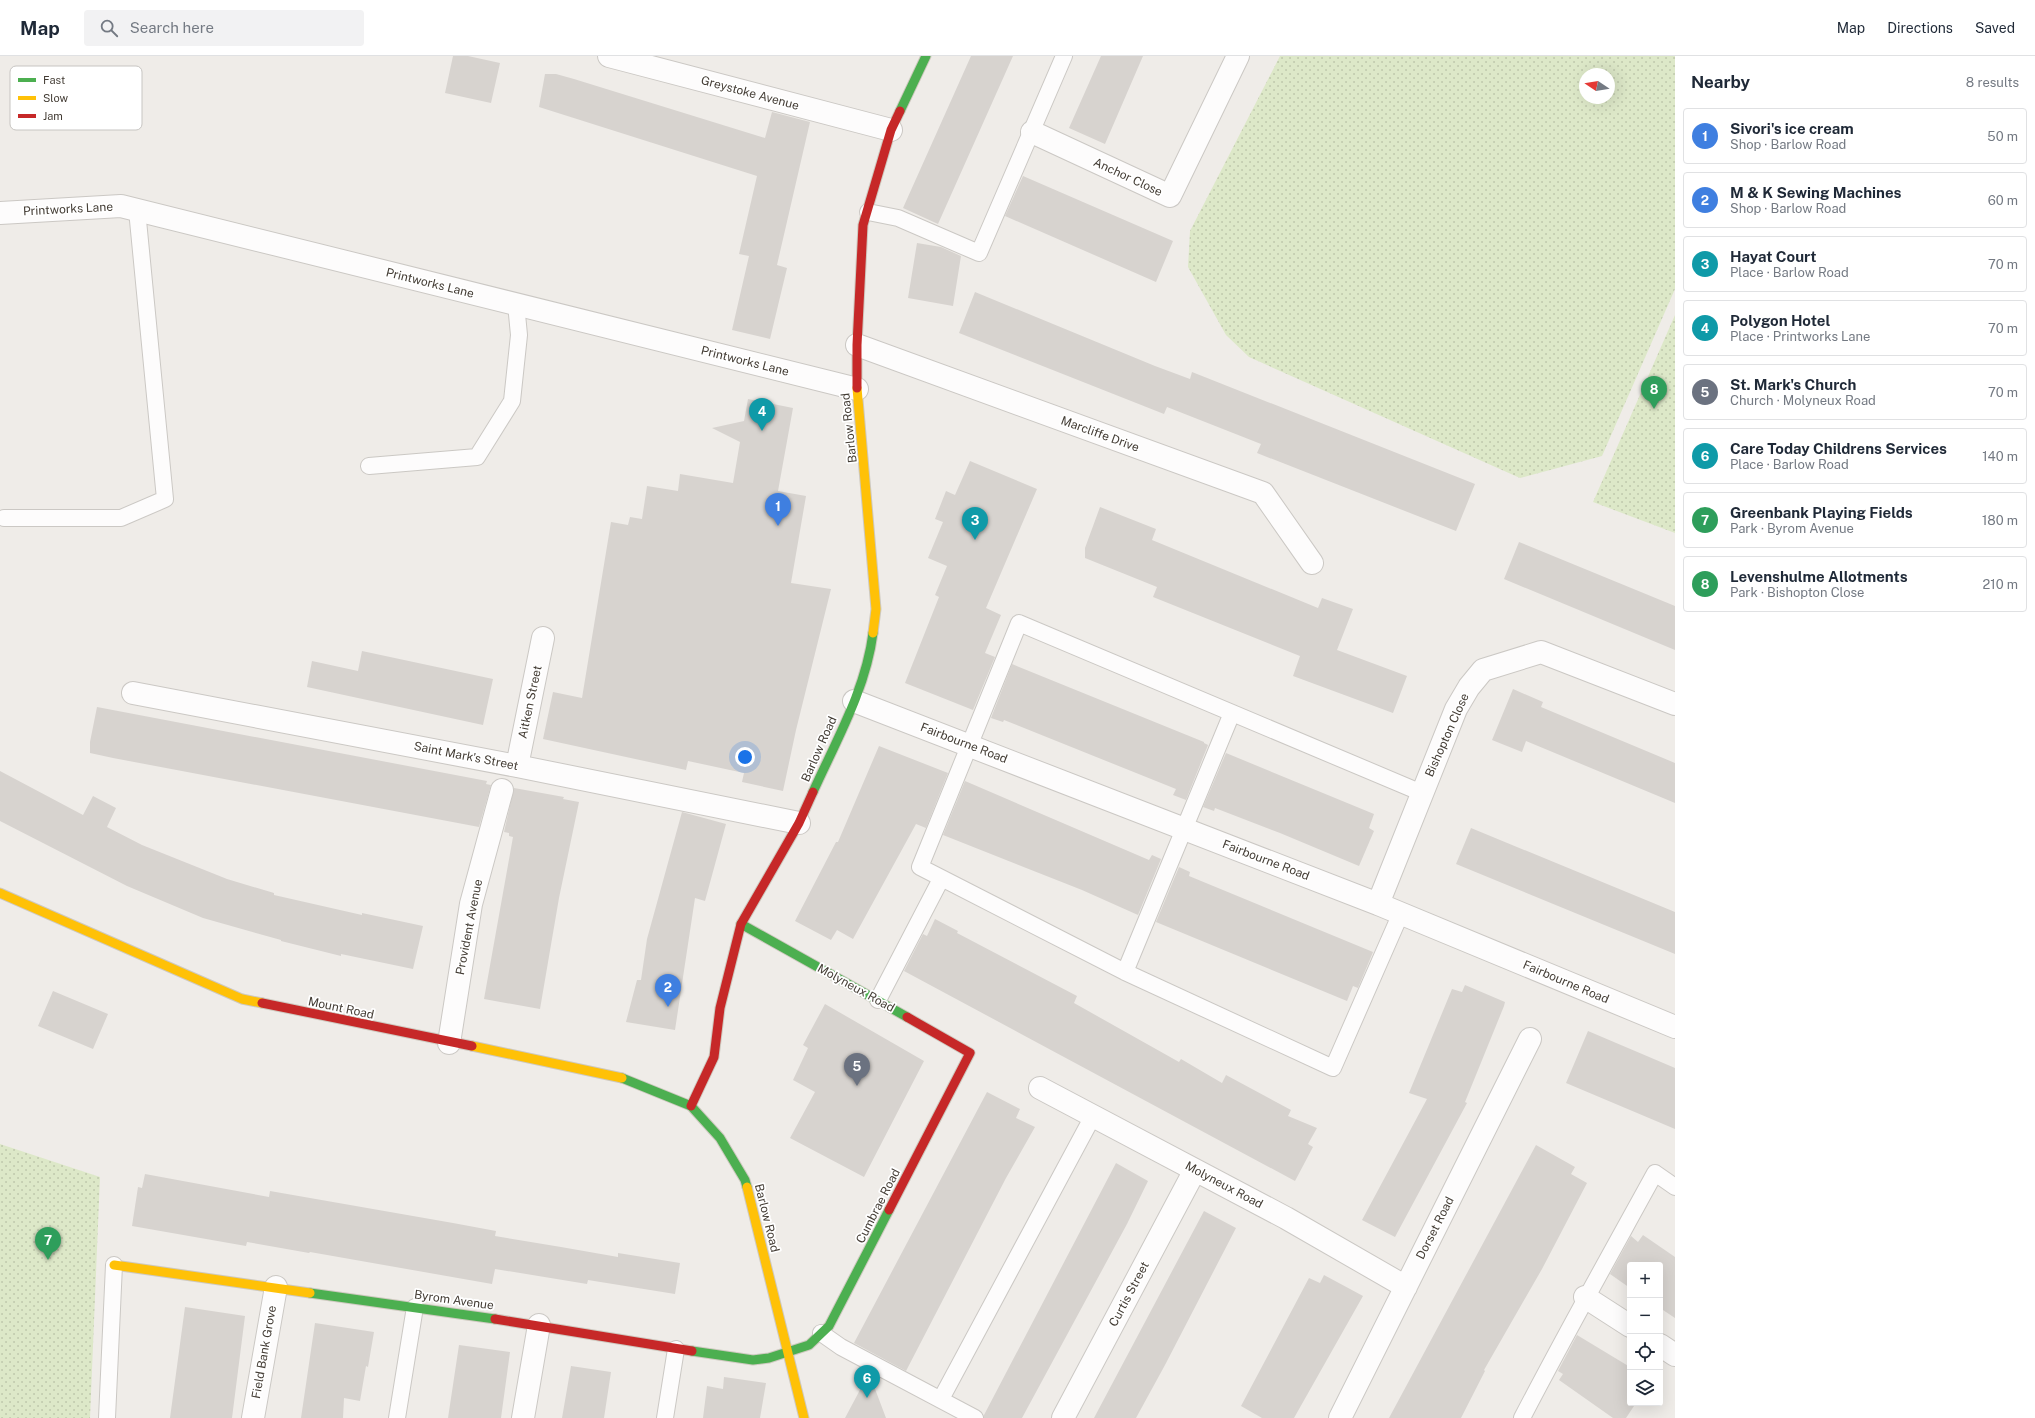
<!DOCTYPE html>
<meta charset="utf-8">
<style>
body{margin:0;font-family:"Public Sans",sans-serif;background:#f2f2f3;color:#1f2937}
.controls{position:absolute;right:12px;bottom:12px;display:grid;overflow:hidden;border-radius:4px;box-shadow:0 4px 16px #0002}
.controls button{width:36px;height:36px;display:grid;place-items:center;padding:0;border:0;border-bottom:1px solid #e0e1e3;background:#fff;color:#1f2937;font:20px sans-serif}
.compass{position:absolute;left:1579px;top:12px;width:36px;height:36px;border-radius:50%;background:#fff;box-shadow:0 4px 16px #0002;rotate:282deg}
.you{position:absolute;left:745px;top:701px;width:14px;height:14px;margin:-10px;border:3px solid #fff;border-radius:50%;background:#1a73e8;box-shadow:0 0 0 6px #1a73e833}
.badge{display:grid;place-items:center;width:26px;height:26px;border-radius:50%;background:#d93025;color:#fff;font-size:13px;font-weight:700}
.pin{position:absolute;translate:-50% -33px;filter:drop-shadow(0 1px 2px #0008)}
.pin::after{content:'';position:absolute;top:21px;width:14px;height:12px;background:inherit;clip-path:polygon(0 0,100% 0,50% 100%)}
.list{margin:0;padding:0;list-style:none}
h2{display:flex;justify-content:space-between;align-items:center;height:52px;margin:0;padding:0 16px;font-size:17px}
h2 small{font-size:13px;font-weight:400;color:#747a83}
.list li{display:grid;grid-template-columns:26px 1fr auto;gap:12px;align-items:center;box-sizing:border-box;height:56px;margin:0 8px 8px;padding:0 8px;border:1px solid #e0e1e3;border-radius:4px}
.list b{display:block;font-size:15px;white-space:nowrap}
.list p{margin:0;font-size:13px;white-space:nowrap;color:#747a83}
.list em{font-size:13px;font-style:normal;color:#747a83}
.icon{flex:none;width:22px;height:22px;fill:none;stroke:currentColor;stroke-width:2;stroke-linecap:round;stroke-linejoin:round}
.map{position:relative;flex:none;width:1675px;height:1362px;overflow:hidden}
header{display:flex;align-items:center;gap:24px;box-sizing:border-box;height:56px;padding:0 20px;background:#fff;border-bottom:1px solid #e0e1e3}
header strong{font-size:19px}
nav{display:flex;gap:22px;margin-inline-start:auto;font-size:14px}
.search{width:280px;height:36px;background:#f2f2f3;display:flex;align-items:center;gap:10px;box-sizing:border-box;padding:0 14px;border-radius:4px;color:#747a83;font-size:15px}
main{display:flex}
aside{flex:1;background:#fff}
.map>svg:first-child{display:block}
.green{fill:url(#green-dots);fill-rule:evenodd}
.building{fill:#d7d3cf}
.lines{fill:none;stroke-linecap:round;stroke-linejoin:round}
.lane-casing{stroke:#cbc8c4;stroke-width:18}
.street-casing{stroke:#cbc8c4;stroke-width:24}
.fast-casing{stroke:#cec9bf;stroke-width:11}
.slow-casing{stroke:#cec9bf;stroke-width:11}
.jam-casing{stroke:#cec9bf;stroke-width:11}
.lane{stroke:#fdfcfc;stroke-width:16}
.street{stroke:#fdfcfc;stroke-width:22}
.fast{stroke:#4caf50;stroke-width:9}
.slow{stroke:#ffc107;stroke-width:9}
.jam{stroke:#c62828;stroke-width:9}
.labels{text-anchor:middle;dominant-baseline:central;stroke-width:3.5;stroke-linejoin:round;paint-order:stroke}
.street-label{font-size:12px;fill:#443d35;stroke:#fff}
.key{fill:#fff;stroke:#c7c5c2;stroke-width:1}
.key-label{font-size:11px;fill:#443d35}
</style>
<header>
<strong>Map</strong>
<div class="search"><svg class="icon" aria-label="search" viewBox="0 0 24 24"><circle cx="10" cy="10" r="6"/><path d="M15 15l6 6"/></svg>Search here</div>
<nav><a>Map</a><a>Directions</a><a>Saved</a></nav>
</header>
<main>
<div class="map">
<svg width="1675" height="1362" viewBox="0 0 1675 1362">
<defs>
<pattern id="green-dots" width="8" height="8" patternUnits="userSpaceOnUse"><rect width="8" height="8" fill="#dde8c8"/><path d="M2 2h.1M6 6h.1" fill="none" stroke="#bfc8ac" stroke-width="1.8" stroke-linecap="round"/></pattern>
</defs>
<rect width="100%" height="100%" fill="#efece8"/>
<path class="green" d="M 1280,0 L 1675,0 L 1675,233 L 1602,400 L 1520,422 L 1249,301 L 1226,279 L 1188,211 L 1190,175 ZM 1585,18 L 1609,18 L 1609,42 L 1585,42 Z
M 1675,259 L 1675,477 L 1593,446 Z
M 0,1088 L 100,1121 L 90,1362 L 0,1362 Z"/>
<path class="building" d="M 453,0 L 468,0 L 500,7 L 491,47 L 445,37 Z
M 971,0 L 1013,0 L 938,168 L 903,152 Z
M 1101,0 L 1143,0 L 1105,88 L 1069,72 Z
M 545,18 L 556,18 L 574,23 L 765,82 L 772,56 L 810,66 L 777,209 L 787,212 L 770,283 L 732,274 L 749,200 L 739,198 L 757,120 L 539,51 Z
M 1023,120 L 1173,185 L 1156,226 L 1005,160 Z
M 917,187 L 941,191 L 961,200 L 953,250 L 908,242 Z
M 975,236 L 1155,310 L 1190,323 L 1192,316 L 1475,428 L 1456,475 L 1257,397 L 1261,388 L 1167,351 L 1164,358 L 959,277 Z
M 748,343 L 793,352 L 778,435 L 806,440 L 791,527 L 831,533 L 796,674 L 783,735 L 742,726 L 744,717 L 688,705 L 686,714 L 543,683 L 553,636 L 582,642 L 611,466 L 628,469 L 630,461 L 642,463 L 647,430 L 678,435 L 680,418 L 733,427 L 740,386 L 712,372 L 744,365 Z
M 970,405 L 1037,433 L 986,552 L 1001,559 L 985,597 L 995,601 L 973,654 L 905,627 L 939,541 L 935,539 L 947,510 L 928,502 L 943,466 L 935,463 L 946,435 L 955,439 Z
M 1100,451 L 1156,473 L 1152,484 L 1318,552 L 1322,542 L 1353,553 L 1337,594 L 1407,620 L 1393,657 L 1293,620 L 1300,600 L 1153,541 L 1157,531 L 1085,502 L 1085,492 Z
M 1519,486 L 1675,550 L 1675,594 L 1504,523 Z
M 362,595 L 493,623 L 483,669 L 307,631 L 312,605 L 358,615 Z
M 1012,608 L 1204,686 L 1204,687 L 1208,689 L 1186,744 L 1173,739 L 1176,733 L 1004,664 L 1003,666 L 991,662 Z
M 1513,633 L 1543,646 L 1541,651 L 1675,707 L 1675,747 L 1526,685 L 1522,696 L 1492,684 Z
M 97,651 L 487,725 L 486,728 L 491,729 L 479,771 L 113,702 L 90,697 L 90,686 Z
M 879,690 L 948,717 L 926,772 L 916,768 L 853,883 L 837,874 L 831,884 L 795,865 L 836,786 L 838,786 Z
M 1226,697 L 1374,758 L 1369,772 L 1374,775 L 1359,810 L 1280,777 L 1215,752 L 1214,755 L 1203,751 Z
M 0,715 L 83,759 L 93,740 L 116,752 L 107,771 L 142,789 L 227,823 L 274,837 L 274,839 L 362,859 L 362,857 L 423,870 L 413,913 L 341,898 L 341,900 L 281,885 L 281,884 L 203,862 L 127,830 L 0,765 Z
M 965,725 L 1149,804 L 1152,799 L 1161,803 L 1138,859 L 1082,834 L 943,779 Z
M 514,732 L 564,741 L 563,743 L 579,746 L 559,842 L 540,953 L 484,943 L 513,781 L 509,780 L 509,777 L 504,776 Z
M 682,756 L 726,768 L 705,845 L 695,842 L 675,974 L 626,966 L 637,924 L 641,924 L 647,883 Z
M 1471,772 L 1675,856 L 1675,898 L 1456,808 Z
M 1179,811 L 1190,816 L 1189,820 L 1373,896 L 1358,932 L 1353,930 L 1347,945 L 1156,866 Z
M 935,863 L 958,875 L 957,877 L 1077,940 L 1074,947 L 1179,1006 L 1181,1003 L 1222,1027 L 1226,1019 L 1291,1054 L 1288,1060 L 1317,1072 L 1308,1088 L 1313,1091 L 1295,1125 L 904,915 L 923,878 L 927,880 Z
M 1465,929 L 1505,946 L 1504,950 L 1465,1046 L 1467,1047 L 1395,1181 L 1362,1164 L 1427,1043 L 1409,1037 L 1452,933 L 1462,936 Z
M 53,935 L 108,958 L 93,993 L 38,970 Z
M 825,948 L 924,1005 L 864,1121 L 790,1082 L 815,1036 L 793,1024 L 808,992 L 803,989 Z
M 1588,975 L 1675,1012 L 1675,1073 L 1566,1027 Z
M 987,1036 L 1020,1053 L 1016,1062 L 1035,1071 L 1006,1122 L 906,1315 L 854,1287 Z
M 1536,1089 L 1575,1111 L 1571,1118 L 1587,1127 L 1542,1213 L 1484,1314 L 1485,1315 L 1461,1362 L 1389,1362 Z
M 1116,1107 L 1148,1125 L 1127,1168 L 1022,1362 L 984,1362 L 984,1359 Z
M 145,1118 L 269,1141 L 270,1135 L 453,1167 L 496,1175 L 495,1180 L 561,1191 L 618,1201 L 618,1197 L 680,1207 L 675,1238 L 588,1224 L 587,1228 L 495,1213 L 492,1228 L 310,1196 L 309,1197 L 247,1186 L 246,1190 L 132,1170 L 138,1131 L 142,1132 Z
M 1204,1155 L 1236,1172 L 1165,1309 L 1136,1362 L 1094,1362 Z
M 1643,1179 L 1675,1201 L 1675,1262 L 1660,1252 L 1660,1209 L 1630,1209 L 1630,1232 L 1610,1218 L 1631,1180 L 1638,1186 Z
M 1324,1219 L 1363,1240 L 1294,1362 L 1262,1362 L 1241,1350 L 1309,1222 L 1320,1227 Z
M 185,1251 L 245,1260 L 232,1362 L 170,1362 Z
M 315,1267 L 374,1276 L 368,1311 L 366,1310 L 360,1345 L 344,1342 L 343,1362 L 301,1362 Z
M 1577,1279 L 1630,1311 L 1630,1347 L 1636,1347 L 1626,1362 L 1613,1362 L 1559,1324 L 1563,1318 L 1558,1315 Z
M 459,1289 L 510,1296 L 501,1362 L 448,1362 Z
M 571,1310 L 611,1316 L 604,1362 L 562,1362 Z
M 869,1317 L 886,1362 L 845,1362 Z
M 724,1321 L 766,1327 L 760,1362 L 703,1362 L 707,1330 L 723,1333 Z"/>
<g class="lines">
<g class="lane-casing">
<path id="lane" d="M 868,156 L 898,162 L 979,197 L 1064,0
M 369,410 L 477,401 L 512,345 L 519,279 L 516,248
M 4,462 L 121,462 L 165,443 L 137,154
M 1401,857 L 1333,1012 L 1125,916 L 920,811 L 1019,567 L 1422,737
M 1125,916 L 1232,657
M 878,944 L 941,823
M 821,1277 L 841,1291 L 975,1362
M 941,1343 L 1093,1060
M 107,1362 L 114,1209
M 397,1362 L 415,1251
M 665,1362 L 676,1293
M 1522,1362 C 1565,1279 1610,1199 1655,1117 L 1675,1131"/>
</g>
<g class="street-casing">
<path id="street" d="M 609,0 L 891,74
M 1032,76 L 1170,140 L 1238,0
M 0,157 L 121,150 L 857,333
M 857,289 L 1263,437 L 1312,507
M 133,637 L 517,710 L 799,767
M 854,645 L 1378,848 L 1675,971
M 517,710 L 543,582
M 1378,848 L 1456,653 L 1469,631 L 1483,614 L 1541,596 L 1675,648
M 449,987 L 471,848 L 502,734
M 1040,1032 L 1286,1162 L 1406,1231
M 1585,1241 L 1630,1270
M 1660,1289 L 1675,1299
M 253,1362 L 276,1231
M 523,1362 L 539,1269
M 1063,1362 L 1195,1114
M 1340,1362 L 1530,983"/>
</g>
<g class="fast-casing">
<path id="fast" d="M 900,55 L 926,0
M 813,736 C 836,685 866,633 873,577
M 741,868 L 907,961
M 622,1022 L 691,1050 L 720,1082 L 745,1124 L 747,1131
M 310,1237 L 495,1263
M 692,1295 L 753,1304 L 769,1302 L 809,1289 L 829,1270 L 889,1154"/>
</g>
<g class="slow-casing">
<path id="slow" d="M 857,332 L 876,553 L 873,577
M 0,837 L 242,943 L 262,947
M 472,990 L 622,1022
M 747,1131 L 804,1362
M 114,1209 L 310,1237"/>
</g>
<g class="jam-casing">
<path id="jam" d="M 857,332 L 857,289 L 863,169 L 891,74 L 900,55
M 262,947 L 472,990
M 691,1050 L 714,1001 L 720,952 L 741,868 L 799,767 L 813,736
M 889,1154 L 970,997 L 907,961
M 495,1263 L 692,1295"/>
</g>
<use href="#lane" class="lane"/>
<use href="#street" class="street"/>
<use href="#fast" class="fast"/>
<use href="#slow" class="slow"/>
<use href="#jam" class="jam"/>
</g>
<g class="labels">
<g class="street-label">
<text transform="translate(750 37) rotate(15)">Greystoke Avenue</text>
<text transform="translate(1128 121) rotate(25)">Anchor Close</text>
<text transform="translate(68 153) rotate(-3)">Printworks Lane</text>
<text transform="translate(430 227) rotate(14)">Printworks Lane</text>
<text transform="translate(745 305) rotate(14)">Printworks Lane</text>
<text transform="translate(849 372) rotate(-96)">Barlow Road</text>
<text transform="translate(1100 378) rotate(20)">Marcliffe Drive</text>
<text transform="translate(530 646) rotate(-78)">Aitken Street</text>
<text transform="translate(1447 679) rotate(-66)">Bishopton Close</text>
<text transform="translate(964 687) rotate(21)">Fairbourne Road</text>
<text transform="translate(819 693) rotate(-66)">Barlow Road</text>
<text transform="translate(466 700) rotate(11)">Saint Mark's Street</text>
<text transform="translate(1266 804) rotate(21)">Fairbourne Road</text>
<text transform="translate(469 871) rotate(-79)">Provident Avenue</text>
<text transform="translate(1566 926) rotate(23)">Fairbourne Road</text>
<text transform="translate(856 932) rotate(29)">Molyneux Road</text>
<text transform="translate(341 952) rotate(12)">Mount Road</text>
<text transform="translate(1224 1129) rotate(28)">Molyneux Road</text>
<text transform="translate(878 1150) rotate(-63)">Cumbrae Road</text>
<text transform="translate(767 1162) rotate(76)">Barlow Road</text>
<text transform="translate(1435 1172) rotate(-63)">Dorset Road</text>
<text transform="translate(1129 1238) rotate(-62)">Curtis Street</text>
<text transform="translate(454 1244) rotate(8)">Byrom Avenue</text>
<text transform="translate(264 1296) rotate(-80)">Field Bank Grove</text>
</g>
</g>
<rect x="10" y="10" width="132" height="64" rx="6" class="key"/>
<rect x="18" y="22" width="18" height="4" fill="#4caf50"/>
<rect x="18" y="40" width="18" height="4" fill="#ffc107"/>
<rect x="18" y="58" width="18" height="4" fill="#c62828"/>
<g class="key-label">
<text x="43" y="28">Fast</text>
<text x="43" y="46">Slow</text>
<text x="43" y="64">Jam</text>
</g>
</svg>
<div class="controls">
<button>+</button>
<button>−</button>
<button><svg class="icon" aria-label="locate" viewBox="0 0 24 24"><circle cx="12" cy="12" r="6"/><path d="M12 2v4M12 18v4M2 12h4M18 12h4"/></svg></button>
<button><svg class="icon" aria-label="layers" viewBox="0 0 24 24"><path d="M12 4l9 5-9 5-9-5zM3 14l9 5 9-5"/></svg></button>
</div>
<svg class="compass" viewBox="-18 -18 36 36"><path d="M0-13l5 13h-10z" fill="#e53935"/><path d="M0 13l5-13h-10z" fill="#747a83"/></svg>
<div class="you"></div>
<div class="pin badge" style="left:778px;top:470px;background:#3f7fe0">1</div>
<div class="pin badge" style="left:668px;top:951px;background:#3f7fe0">2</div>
<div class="pin badge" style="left:975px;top:484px;background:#0f9aa8">3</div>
<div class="pin badge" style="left:762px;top:375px;background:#0f9aa8">4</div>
<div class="pin badge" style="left:857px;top:1030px;background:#6b7280">5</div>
<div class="pin badge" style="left:867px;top:1342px;background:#0f9aa8">6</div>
<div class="pin badge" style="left:48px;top:1204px;background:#2e9e5b">7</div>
<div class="pin badge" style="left:1654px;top:353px;background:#2e9e5b">8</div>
</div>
<aside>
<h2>Nearby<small>8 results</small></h2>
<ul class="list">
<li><span class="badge" style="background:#3f7fe0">1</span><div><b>Sivori's ice cream</b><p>Shop · Barlow Road</p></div><em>50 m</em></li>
<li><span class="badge" style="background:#3f7fe0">2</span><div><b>M &amp; K Sewing Machines</b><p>Shop · Barlow Road</p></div><em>60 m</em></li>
<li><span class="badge" style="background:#0f9aa8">3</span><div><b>Hayat Court</b><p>Place · Barlow Road</p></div><em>70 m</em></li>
<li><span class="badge" style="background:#0f9aa8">4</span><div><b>Polygon Hotel</b><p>Place · Printworks Lane</p></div><em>70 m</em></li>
<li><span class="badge" style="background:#6b7280">5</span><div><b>St. Mark's Church</b><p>Church · Molyneux Road</p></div><em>70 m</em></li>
<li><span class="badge" style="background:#0f9aa8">6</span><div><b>Care Today Childrens Services</b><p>Place · Barlow Road</p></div><em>140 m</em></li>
<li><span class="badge" style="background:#2e9e5b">7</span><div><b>Greenbank Playing Fields</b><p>Park · Byrom Avenue</p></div><em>180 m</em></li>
<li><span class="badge" style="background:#2e9e5b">8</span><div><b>Levenshulme Allotments</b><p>Park · Bishopton Close</p></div><em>210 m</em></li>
</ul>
</aside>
</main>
